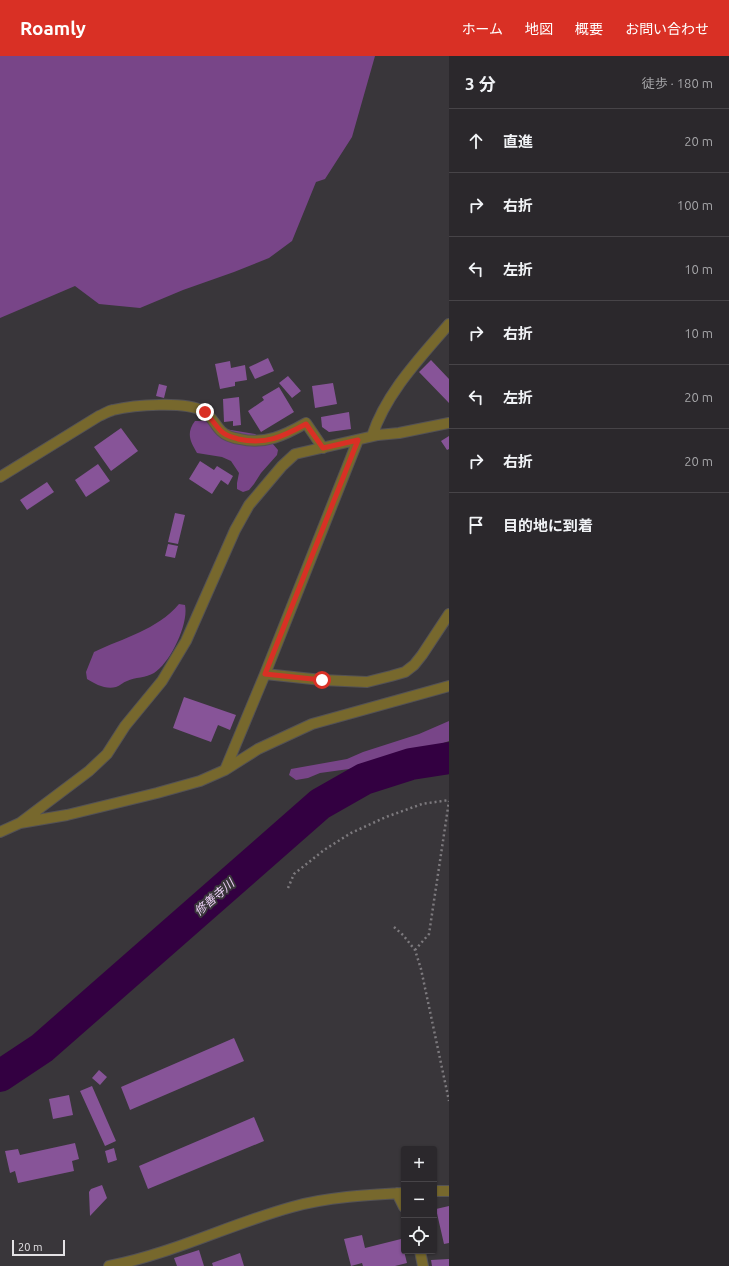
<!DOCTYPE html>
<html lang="ja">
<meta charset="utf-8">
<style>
body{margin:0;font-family:Ubuntu,"Noto Sans JP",sans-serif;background:#333034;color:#f1f3f6}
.controls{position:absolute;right:12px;bottom:12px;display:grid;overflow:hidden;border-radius:4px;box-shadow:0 1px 3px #0004}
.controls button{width:36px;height:36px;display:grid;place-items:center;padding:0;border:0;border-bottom:1px solid #474448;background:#2b282c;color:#f1f3f6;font:20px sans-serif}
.scale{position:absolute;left:12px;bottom:10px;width:53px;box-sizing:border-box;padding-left:4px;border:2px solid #e4e2e5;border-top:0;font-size:11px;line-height:14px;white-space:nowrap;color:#e4e2e5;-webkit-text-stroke:3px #39363a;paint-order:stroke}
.stop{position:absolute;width:12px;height:12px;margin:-9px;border:3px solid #d93025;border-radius:50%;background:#fff}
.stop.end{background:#d93025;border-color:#fff;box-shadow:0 1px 4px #0008}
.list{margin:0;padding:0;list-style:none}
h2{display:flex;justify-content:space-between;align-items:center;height:52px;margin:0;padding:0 16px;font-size:17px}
h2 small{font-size:13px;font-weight:400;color:#a6a6a9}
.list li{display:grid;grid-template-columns:26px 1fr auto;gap:12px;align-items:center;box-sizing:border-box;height:64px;padding:0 16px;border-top:1px solid #474448}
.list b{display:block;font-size:15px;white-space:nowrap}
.list em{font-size:13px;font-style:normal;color:#a6a6a9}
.icon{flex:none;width:22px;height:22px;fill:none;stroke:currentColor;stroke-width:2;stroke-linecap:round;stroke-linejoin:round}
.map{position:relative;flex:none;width:449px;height:1210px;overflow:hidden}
header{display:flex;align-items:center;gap:24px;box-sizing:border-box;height:56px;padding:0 20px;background:#d93025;color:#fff}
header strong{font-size:19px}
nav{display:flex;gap:22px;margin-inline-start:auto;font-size:14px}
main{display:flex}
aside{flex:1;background:#2b282c}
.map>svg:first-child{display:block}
.forest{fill:#784588}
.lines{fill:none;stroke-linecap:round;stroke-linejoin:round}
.river{stroke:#330041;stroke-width:32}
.building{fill:#875498}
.service-casing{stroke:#545255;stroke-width:12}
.minor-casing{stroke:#545255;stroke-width:12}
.path{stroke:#7d7a7e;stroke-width:2.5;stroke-dasharray:2 3;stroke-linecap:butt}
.service{stroke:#77682d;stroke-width:10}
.minor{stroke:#77682d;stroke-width:10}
.route{stroke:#d93025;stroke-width:5}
.labels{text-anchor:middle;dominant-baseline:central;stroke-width:4;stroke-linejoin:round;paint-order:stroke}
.water-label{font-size:12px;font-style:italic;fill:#ecd0f6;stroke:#39363a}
</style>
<header>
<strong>Roamly</strong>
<nav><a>ホーム</a><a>地図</a><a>概要</a><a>お問い合わせ</a></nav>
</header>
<main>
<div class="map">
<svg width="449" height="1210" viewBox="0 0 449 1210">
<rect width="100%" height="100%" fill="#39363a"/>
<path class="forest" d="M 0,0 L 375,0 L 352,81 L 325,123 L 316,126 L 292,185 L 269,202 L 234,216 L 183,234 L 140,252 L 99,248 L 75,230 L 0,262 Z
M 195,365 L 209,365 L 225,373 L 255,378 L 260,381 L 267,381 L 278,394 L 277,399 L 261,417 L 254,428 L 249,434 L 243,436 L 237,433 L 237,427 L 239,417 L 231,405 L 222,401 L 197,397 C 190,385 186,377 195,365 Z
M 179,548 L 185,549 C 189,568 170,607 154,617 C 146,622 135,621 127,625 C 123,626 120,630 116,631 C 106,634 95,628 87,623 L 86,616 L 94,596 C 123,582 157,574 179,548 Z
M 449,665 L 449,685 L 429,692 L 406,696 L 349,713 L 320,717 L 308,722 L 296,724 L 289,719 L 291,713 L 347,703 L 363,696 L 419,678 Z"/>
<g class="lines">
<path class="river" d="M 0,1020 L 42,992 L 320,748 L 364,723 L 411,708 L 449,702"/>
</g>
<path class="building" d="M 268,302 L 274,315 L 255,323 L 249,311 Z
M 431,304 L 449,323 L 449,347 L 419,316 Z
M 230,305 L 231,312 L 245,309 L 247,324 L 235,326 L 235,330 L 220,333 L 215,308 Z
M 288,320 L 301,335 L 292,342 L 279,327 Z
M 333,327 L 337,348 L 315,352 L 312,330 Z
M 159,328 L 167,330 L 164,342 L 156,340 Z
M 279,331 L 294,356 L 261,376 L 248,355 L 264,344 L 262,341 Z
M 239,341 L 241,369 L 233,370 L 233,365 L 224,366 L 223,343 Z
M 349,356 L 351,373 L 329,376 L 322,371 L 321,361 Z
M 121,372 L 138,395 L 111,415 L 94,391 Z
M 449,380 L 449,393 L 447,394 L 441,385 Z
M 200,405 L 214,414 L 217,410 L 233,420 L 228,429 L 221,424 L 212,438 L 189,423 Z
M 98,408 L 110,425 L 86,441 L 75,424 Z
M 47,426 L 54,436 L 27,454 L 20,444 Z
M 175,457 L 185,459 L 178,488 L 168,486 Z
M 168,488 L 178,490 L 175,502 L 165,500 Z
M 184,641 L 236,659 L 230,674 L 218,669 L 211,686 L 173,672 Z
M 234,982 L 244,1005 L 130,1054 L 121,1031 Z
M 99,1014 L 107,1021 L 100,1029 L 92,1022 Z
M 92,1030 L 116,1085 L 105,1090 L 80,1035 Z
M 69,1039 L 73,1059 L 53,1063 L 49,1043 Z
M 254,1061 L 264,1085 L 148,1133 L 139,1110 Z
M 75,1087 L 79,1103 L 72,1105 L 74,1115 L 18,1127 L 15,1115 L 10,1117 L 5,1095 L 18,1093 L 20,1099 Z
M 114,1092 L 117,1104 L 108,1107 L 105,1095 Z
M 102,1129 L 107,1142 L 90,1160 L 89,1136 L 91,1133 Z
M 449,1150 L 449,1187 L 444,1188 L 436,1153 Z
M 362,1179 L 365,1192 L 401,1183 L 407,1207 L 395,1210 L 363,1210 L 362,1207 L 351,1210 L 344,1183 Z
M 199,1194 L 204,1210 L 177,1210 L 174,1202 Z
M 240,1197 L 244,1210 L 213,1210 L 212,1207 Z
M 449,1203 L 449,1210 L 432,1210 L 431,1204 Z"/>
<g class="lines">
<g class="service-casing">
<path id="service" d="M 0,421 L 99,360 C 104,358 108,355 113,354 C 134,349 185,345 203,355 C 211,359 215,369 221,375 C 226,380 233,382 240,383 C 265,389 285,379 306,367 L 323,392"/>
</g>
<g class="minor-casing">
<path id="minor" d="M 372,380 C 386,337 420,302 449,268
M 265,618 L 322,624 L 367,626 L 391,620 L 405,616 L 414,609 L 422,599 L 449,558
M 225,714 L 265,618 L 358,384
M 20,767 L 89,715 L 107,698 L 125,670 L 162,625 L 186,585 L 235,474 L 249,449 L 282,410 L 295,398 L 378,379 L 399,377 L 449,367
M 0,776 L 20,767 L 67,759 L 157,737 L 200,725 L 225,714 L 258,693 L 312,668 L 449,630
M 434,1135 L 449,1135
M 397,1137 L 404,1151
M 420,1195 L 423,1210
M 109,1210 C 172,1198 230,1168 292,1151 C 328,1141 367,1139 404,1137"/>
</g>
<path class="path" d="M 288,832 L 294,818 L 324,794 L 351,777 L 386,761 L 422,748 L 449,744
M 394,871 L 403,879 L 415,894 L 421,913 L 449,1045
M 415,894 L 429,878 L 449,745"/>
<use href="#service" class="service"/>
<use href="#minor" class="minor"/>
</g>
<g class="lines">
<path class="route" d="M 205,356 C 211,362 215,369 221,375 C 226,380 232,381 238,383 C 266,389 282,381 306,368 L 323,392 L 358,384 L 265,618 L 322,624"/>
</g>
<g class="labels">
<g class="water-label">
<text transform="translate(214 841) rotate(-41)">修善寺川</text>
</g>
</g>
</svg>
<div class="controls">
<button>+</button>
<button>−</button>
<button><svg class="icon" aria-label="locate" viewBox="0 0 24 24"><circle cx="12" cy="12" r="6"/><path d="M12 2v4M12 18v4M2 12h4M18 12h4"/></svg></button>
</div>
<div class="scale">20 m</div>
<div class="stop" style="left:322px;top:624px"></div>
<div class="stop end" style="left:205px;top:356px"></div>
</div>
<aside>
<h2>3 分<small>徒歩 · 180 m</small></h2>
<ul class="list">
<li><svg class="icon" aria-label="ahead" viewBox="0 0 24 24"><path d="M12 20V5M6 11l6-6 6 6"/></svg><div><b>直進</b></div><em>20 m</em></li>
<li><svg class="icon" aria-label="right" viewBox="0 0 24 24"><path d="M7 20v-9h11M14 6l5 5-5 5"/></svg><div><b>右折</b></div><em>100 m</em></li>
<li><svg class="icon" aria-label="left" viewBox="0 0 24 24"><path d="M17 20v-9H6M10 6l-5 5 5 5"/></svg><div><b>左折</b></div><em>10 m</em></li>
<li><svg class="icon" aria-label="right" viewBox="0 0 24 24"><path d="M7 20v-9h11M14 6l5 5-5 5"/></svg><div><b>右折</b></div><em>10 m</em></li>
<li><svg class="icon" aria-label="left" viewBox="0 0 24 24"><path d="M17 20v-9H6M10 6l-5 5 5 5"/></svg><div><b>左折</b></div><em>20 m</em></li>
<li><svg class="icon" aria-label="right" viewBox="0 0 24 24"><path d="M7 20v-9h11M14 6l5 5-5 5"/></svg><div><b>右折</b></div><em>20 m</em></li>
<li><svg class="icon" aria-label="arrive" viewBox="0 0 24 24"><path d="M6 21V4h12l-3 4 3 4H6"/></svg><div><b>目的地に到着</b></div></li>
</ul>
</aside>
</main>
